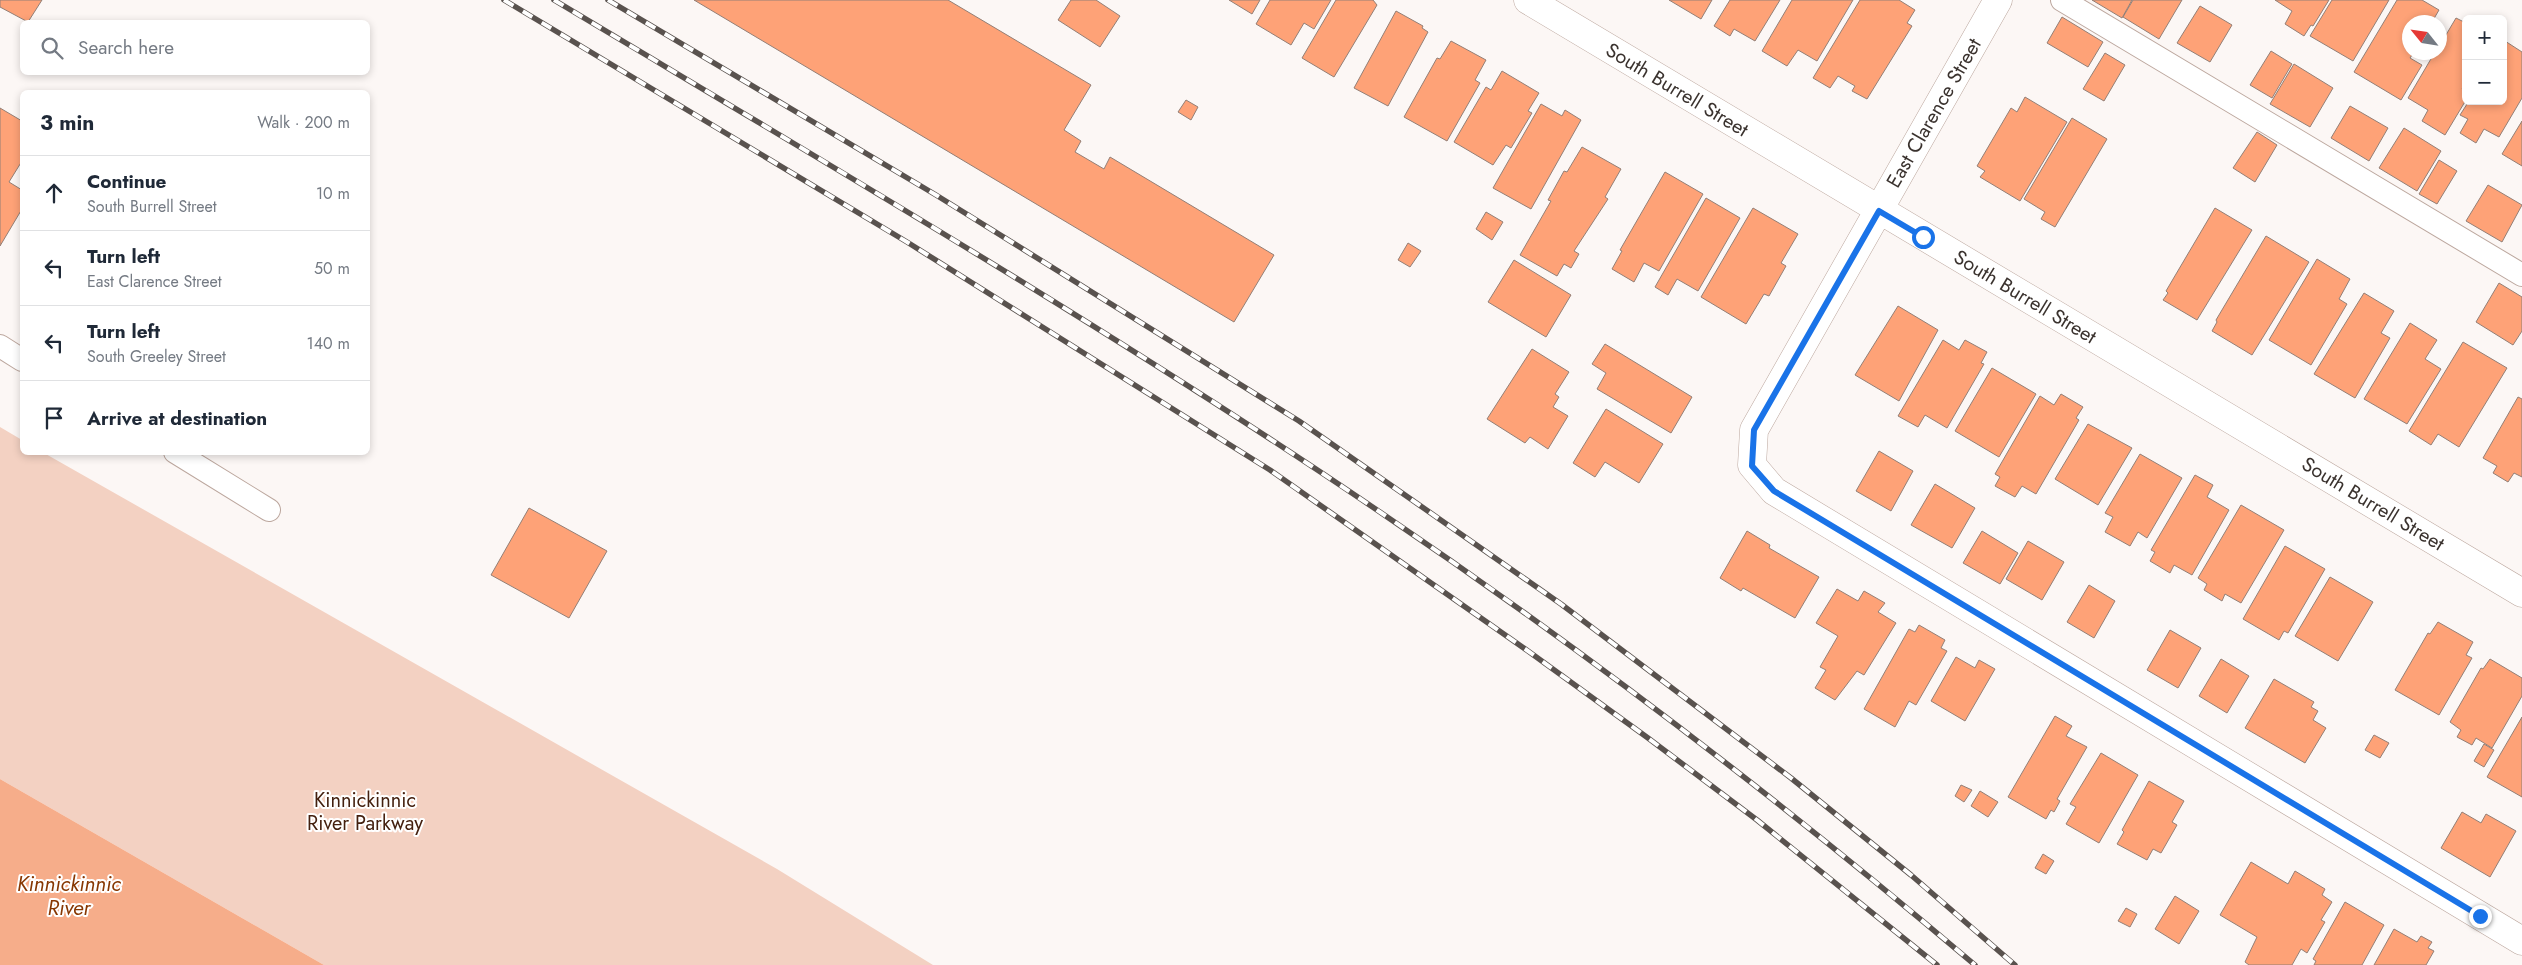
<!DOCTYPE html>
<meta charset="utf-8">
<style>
body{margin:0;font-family:Jost,sans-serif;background:#f2f2f3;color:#1f2937}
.controls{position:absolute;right:15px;top:15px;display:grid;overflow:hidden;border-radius:8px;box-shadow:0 2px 8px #0003}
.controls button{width:45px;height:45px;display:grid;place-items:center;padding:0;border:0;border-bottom:1px solid #e0e1e3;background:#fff;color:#1f2937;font:25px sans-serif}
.compass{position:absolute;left:2402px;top:15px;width:45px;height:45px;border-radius:50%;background:#fff;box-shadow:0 2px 8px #0003;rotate:300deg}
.stop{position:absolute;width:15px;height:15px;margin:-11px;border:4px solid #1a73e8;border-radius:50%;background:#fff}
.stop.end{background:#1a73e8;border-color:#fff;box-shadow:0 1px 5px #0008}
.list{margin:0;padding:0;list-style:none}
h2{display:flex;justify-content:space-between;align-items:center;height:65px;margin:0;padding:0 20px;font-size:21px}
h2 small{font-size:16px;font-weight:400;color:#747a83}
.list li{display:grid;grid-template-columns:32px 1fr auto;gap:15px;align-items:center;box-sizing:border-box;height:75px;padding:0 20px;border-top:1px solid #e0e1e3}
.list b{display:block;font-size:19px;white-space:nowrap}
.list p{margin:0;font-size:16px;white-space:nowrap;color:#747a83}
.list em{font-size:16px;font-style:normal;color:#747a83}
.icon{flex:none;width:28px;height:28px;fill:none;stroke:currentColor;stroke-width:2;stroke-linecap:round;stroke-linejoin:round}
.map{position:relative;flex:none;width:2522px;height:965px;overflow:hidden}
.search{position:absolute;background:#fff;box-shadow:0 2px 8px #0003;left:20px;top:20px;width:350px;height:55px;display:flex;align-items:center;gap:12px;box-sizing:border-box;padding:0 18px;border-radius:8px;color:#747a83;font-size:19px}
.panel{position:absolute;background:#fff;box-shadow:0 2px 8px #0003;left:20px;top:90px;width:350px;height:365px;border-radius:8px}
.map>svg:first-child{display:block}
.green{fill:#f3d1c2}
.water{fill:#f6ad8a}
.building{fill:#fea277;stroke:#937f76}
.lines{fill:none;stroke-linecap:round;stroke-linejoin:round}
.service-casing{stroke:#bca79e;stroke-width:24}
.minor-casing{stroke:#bca79e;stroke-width:29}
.service{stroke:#fff;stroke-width:22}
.minor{stroke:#fff;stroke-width:28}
.rail-casing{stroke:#59524e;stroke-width:5.5}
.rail{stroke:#fff;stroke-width:4;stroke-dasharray:11;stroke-linecap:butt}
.route{stroke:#1a73e8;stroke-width:6}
.labels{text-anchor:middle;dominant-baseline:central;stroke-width:4;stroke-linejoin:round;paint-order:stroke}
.street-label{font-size:20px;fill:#3a322e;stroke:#fff}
.park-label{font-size:20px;fill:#44200f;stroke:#fff}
.water-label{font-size:21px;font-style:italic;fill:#873702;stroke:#fff}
</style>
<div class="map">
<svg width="2522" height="965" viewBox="0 0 2522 965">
<rect width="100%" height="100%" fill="#fcf7f5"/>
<path class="green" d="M 0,427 L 22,440 L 22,452 L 44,453 L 777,869 L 933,965 L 324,965 L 0,779 Z"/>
<path class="water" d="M 0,779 L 324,965 L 0,965 Z"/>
<path class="building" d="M 0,0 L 42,0 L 28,22 L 0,7 Z
M 694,0 L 948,0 L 1091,85 L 1064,130 L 1081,141 L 1075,152 L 1104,169 L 1110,157 L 1274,255 L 1234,322 Z
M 1071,0 L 1096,0 L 1120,16 L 1100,47 L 1058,20 Z
M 1229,0 L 1260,0 L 1252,14 Z
M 1270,0 L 1331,0 L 1314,29 L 1304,23 L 1291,45 L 1256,24 Z
M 1336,0 L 1373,0 L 1377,5 L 1334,77 L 1302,58 Z
M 1669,0 L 1712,0 L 1701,19 Z
M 1730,0 L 1780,0 L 1755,41 L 1734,29 L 1730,36 L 1714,26 Z
M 1792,0 L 1853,0 L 1817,61 L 1798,50 L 1787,66 L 1762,51 Z
M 1860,0 L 1899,0 L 1915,10 L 1907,23 L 1912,26 L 1867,99 L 1852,91 L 1855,86 L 1838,76 L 1830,88 L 1813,78 Z
M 2092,0 L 2132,0 L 2122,18 Z
M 2133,0 L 2182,0 L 2159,39 L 2123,17 Z
M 2275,0 L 2329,0 L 2313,26 L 2311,25 L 2304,36 L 2285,24 L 2292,11 Z
M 2332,0 L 2389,0 L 2353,61 L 2310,36 Z
M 2397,0 L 2422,0 L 2439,10 L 2432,22 L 2410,22 L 2410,52 L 2414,52 L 2410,58 L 2422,65 L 2401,100 L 2354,72 Z
M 2200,6 L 2232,25 L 2210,62 L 2177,43 Z
M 1396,11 L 1423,26 L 1422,28 L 1428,32 L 1388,106 L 1354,88 Z
M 2062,17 L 2103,42 L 2088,67 L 2047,43 Z
M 2456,18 L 2466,23 L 2466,83 L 2462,89 L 2466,92 L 2466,100 L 2445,135 L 2422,121 L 2428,110 L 2408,98 L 2435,52 L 2440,52 L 2440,45 Z
M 1451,41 L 1486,60 L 1475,80 L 1480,83 L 1447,141 L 1404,117 L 1437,58 L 1440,59 Z
M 2505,41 L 2522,52 L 2522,98 L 2499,137 L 2484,129 L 2476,143 L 2460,133 L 2468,119 L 2460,115 L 2469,101 L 2503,101 Z
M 2271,51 L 2292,64 L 2272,98 L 2250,85 Z
M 2105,53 L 2125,65 L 2104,101 L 2083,89 Z
M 2294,64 L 2333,88 L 2310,127 L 2270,104 Z
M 1502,71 L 1539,93 L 1528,111 L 1532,113 L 1511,148 L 1506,145 L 1493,165 L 1454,142 L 1486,87 L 1491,90 Z
M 2025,97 L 2067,122 L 2020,201 L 1980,177 L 1985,171 L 1977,166 L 2011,108 L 2017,112 Z
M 1186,100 L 1198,107 L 1191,120 L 1178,112 Z
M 1541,104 L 1562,116 L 1565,110 L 1581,120 L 1531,209 L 1493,188 Z
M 2350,106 L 2388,128 L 2369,161 L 2331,138 Z
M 0,108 L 22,121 L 22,161 L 9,182 L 22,190 L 22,209 L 0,246 Z
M 2072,118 L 2107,139 L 2055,227 L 2041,219 L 2045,212 L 2024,199 Z
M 2522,121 L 2522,166 L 2502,154 Z
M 2404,128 L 2441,151 L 2417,191 L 2379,168 Z
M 2257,132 L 2277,145 L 2255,182 L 2233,168 Z
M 1582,147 L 1621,169 L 1605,197 L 1608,199 L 1574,251 L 1579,254 L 1571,268 L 1564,264 L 1557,276 L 1520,255 L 1551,201 L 1548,200 L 1564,171 L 1567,172 Z
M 2439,160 L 2457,171 L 2437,204 L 2419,194 Z
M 1665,172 L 1703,194 L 1659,271 L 1644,263 L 1634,282 L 1612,269 L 1622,251 L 1620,250 Z
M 2488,185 L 2522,205 L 2502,242 L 2466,221 Z
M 1706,198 L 1740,218 L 1698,291 L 1677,279 L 1668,295 L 1655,287 Z
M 1753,208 L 1798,234 L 1781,263 L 1786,266 L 1769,296 L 1764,294 L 1746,324 L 1701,297 Z
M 2215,208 L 2252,230 L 2197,320 L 2163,300 L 2168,293 L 2166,291 Z
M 1486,212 L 1503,222 L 1492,240 L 1476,229 Z
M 2266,236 L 2309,262 L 2252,355 L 2212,331 L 2217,322 L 2216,320 Z
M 1408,243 L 1421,251 L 1410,267 L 1398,260 Z
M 2317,259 L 2350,279 L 2339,299 L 2347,304 L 2311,365 L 2269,340 Z
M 1514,260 L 1571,295 L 1546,337 L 1488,302 Z
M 2499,283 L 2522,297 L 2522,331 L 2513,345 L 2476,322 Z
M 2364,293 L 2394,311 L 2381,333 L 2390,338 L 2355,398 L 2314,374 Z
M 1898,306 L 1938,330 L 1899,401 L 1855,375 Z
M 2410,323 L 2437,340 L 2425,359 L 2441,369 L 2407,424 L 2364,399 Z
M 1943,340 L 1959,350 L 1965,340 L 1987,352 L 1981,363 L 1984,364 L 1947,428 L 1925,415 L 1918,427 L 1898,416 Z
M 2463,342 L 2507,368 L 2459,447 L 2438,434 L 2431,445 L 2409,431 Z
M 1605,344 L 1692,397 L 1671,433 L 1597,389 L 1606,373 L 1592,364 Z
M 1532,349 L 1569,372 L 1555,394 L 1559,397 L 1553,407 L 1568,416 L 1548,449 L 1530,437 L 1525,443 L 1487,419 Z
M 1992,368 L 2036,394 L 1999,457 L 1955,431 Z
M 2061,394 L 2083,407 L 2076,418 L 2079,420 L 2036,494 L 2022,486 L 2015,497 L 1995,486 L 2000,477 L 1995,474 L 2040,396 L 2054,405 Z
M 2518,397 L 2522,399 L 2522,477 L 2514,473 L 2508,482 L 2493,473 L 2497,466 L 2483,458 Z
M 1606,409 L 1663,444 L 1639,483 L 1605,462 L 1595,477 L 1573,463 Z
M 2088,424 L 2132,448 L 2098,505 L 2055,479 Z
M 1879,451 L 1913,471 L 1891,511 L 1856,491 Z
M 2140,454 L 2182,478 L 2147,538 L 2138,532 L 2130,546 L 2105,532 L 2113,517 L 2105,513 Z
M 2195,475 L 2213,485 L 2207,497 L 2229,510 L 2192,575 L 2174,565 L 2170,573 L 2150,561 L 2155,552 L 2151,550 Z
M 1935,484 L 1975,508 L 1952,548 L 1911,525 Z
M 2241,505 L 2284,530 L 2241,603 L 2225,594 L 2222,601 L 2204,590 L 2207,584 L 2198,578 Z
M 529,508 L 607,551 L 569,618 L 491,575 Z
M 1747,531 L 1770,545 L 1769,548 L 1819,577 L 1795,618 L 1743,588 L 1741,591 L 1720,578 Z
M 1982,531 L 2018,553 L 2000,584 L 1963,563 Z
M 2028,541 L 2064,562 L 2042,600 L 2006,579 Z
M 2285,546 L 2325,569 L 2288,633 L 2284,631 L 2279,640 L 2243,619 Z
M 2330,577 L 2373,602 L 2338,661 L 2295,636 Z
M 2089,585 L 2115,601 L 2094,638 L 2067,622 Z
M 1837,589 L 1858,601 L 1864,591 L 1885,603 L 1878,612 L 1896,623 L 1864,675 L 1857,671 L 1835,700 L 1815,688 L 1826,670 L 1820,667 L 1838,636 L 1816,623 Z
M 2438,622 L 2473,642 L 2466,655 L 2472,658 L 2439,715 L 2395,690 L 2428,633 L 2430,634 Z
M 1919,625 L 1945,640 L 1941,648 L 1947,651 L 1916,705 L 1909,701 L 1895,727 L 1864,709 L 1909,629 L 1915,632 Z
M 2170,630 L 2201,648 L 2178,688 L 2147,670 Z
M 1956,657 L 1975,668 L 1979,660 L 1995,669 L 1965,721 L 1931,701 Z
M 2221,659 L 2249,676 L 2227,713 L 2199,696 Z
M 2490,659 L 2522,678 L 2522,696 L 2492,748 L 2476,738 L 2472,745 L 2457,737 L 2461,730 L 2450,722 L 2481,668 L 2483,669 Z
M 2274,679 L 2314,702 L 2311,707 L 2318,711 L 2313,720 L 2326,728 L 2305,763 L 2245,728 Z
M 2055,716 L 2072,726 L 2066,736 L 2087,747 L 2057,799 L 2060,801 L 2054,812 L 2051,810 L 2046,819 L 2008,797 Z
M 2522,717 L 2522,797 L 2487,777 Z
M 2374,735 L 2389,743 L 2380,758 L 2365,750 Z
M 2484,744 L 2494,750 L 2484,767 L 2474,761 Z
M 2101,753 L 2138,775 L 2099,843 L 2066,824 L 2076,807 L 2070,804 Z
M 2149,781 L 2184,801 L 2172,822 L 2177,825 L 2161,853 L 2153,849 L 2147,860 L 2117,844 L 2124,832 L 2122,830 Z
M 1961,785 L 1972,790 L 1964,802 L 1955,796 Z
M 1980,791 L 1998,802 L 1988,817 L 1971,806 Z
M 2462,812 L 2481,823 L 2486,814 L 2516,831 L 2490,877 L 2441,848 Z
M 2043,854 L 2054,861 L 2046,874 L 2035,868 Z
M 2251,862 L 2288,884 L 2295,871 L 2325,889 L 2322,895 L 2332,902 L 2321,920 L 2325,922 L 2307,953 L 2301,949 L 2292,965 L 2249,965 L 2245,962 L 2257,937 L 2220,915 Z
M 2175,896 L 2199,911 L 2179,944 L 2155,929 Z
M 2345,902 L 2384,925 L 2362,965 L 2314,965 L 2316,961 L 2313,959 Z
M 2126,908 L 2137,914 L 2130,927 L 2118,921 Z
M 2394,929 L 2417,942 L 2421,936 L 2432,942 L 2428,948 L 2434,951 L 2426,965 L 2374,965 Z"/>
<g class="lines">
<g class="service-casing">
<path id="service" d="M 2062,0 L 2522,275
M 0,346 L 22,360
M 175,452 L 269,510"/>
</g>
<g class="minor-casing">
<path id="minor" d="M 1528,0 L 2522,593
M 1998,0 L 1754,430 L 1752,465 L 1774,491 L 2522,941"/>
</g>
<use href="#service" class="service"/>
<use href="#minor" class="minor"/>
<g class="rail-casing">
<path id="rail" d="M 504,0 L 907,242 L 1270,470 L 1528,651 L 1648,738 L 1757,820 L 1937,965
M 554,0 C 831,166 1110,329 1377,510 C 1584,650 1784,803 1975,965
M 608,0 L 936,195 L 1299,421 L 1561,604 L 1791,778 L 1911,875 L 2015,965"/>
</g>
<use href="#rail" class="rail"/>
</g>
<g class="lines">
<path class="route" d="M 1923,237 L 1879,211 L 1754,430 L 1752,466 L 1774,491 L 2480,916"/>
</g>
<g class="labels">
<g class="street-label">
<text transform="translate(1677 90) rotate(31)">South Burrell Street</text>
<text transform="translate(1934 113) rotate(-60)">East Clarence Street</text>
<text transform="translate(2025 297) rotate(31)">South Burrell Street</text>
<text transform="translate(2373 504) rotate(31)">South Burrell Street</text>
</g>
<g class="park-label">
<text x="365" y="800">Kinnickinnic<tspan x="365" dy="23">River Parkway</tspan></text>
</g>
<g class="water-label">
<text x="69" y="884">Kinnickinnic<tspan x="69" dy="24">River</tspan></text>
</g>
</g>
</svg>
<div class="controls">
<button>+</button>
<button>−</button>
</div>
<svg class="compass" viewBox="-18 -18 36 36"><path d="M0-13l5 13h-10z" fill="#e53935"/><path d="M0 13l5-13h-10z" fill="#747a83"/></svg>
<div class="stop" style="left:1923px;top:237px"></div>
<div class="stop end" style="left:2480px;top:916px"></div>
<div class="search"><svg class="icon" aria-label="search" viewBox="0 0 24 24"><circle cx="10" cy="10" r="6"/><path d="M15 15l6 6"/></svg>Search here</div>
<section class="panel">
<h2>3 min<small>Walk · 200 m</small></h2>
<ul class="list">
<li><svg class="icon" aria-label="ahead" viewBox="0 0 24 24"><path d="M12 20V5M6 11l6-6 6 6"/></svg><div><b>Continue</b><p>South Burrell Street</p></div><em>10 m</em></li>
<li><svg class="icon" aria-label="left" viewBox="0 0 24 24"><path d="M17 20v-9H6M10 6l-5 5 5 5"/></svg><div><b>Turn left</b><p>East Clarence Street</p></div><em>50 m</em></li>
<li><svg class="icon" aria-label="left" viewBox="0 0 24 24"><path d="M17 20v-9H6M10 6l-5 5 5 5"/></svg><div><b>Turn left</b><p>South Greeley Street</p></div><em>140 m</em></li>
<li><svg class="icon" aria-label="arrive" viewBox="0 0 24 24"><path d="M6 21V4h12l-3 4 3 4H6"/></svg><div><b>Arrive at destination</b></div></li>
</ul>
</section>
</div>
